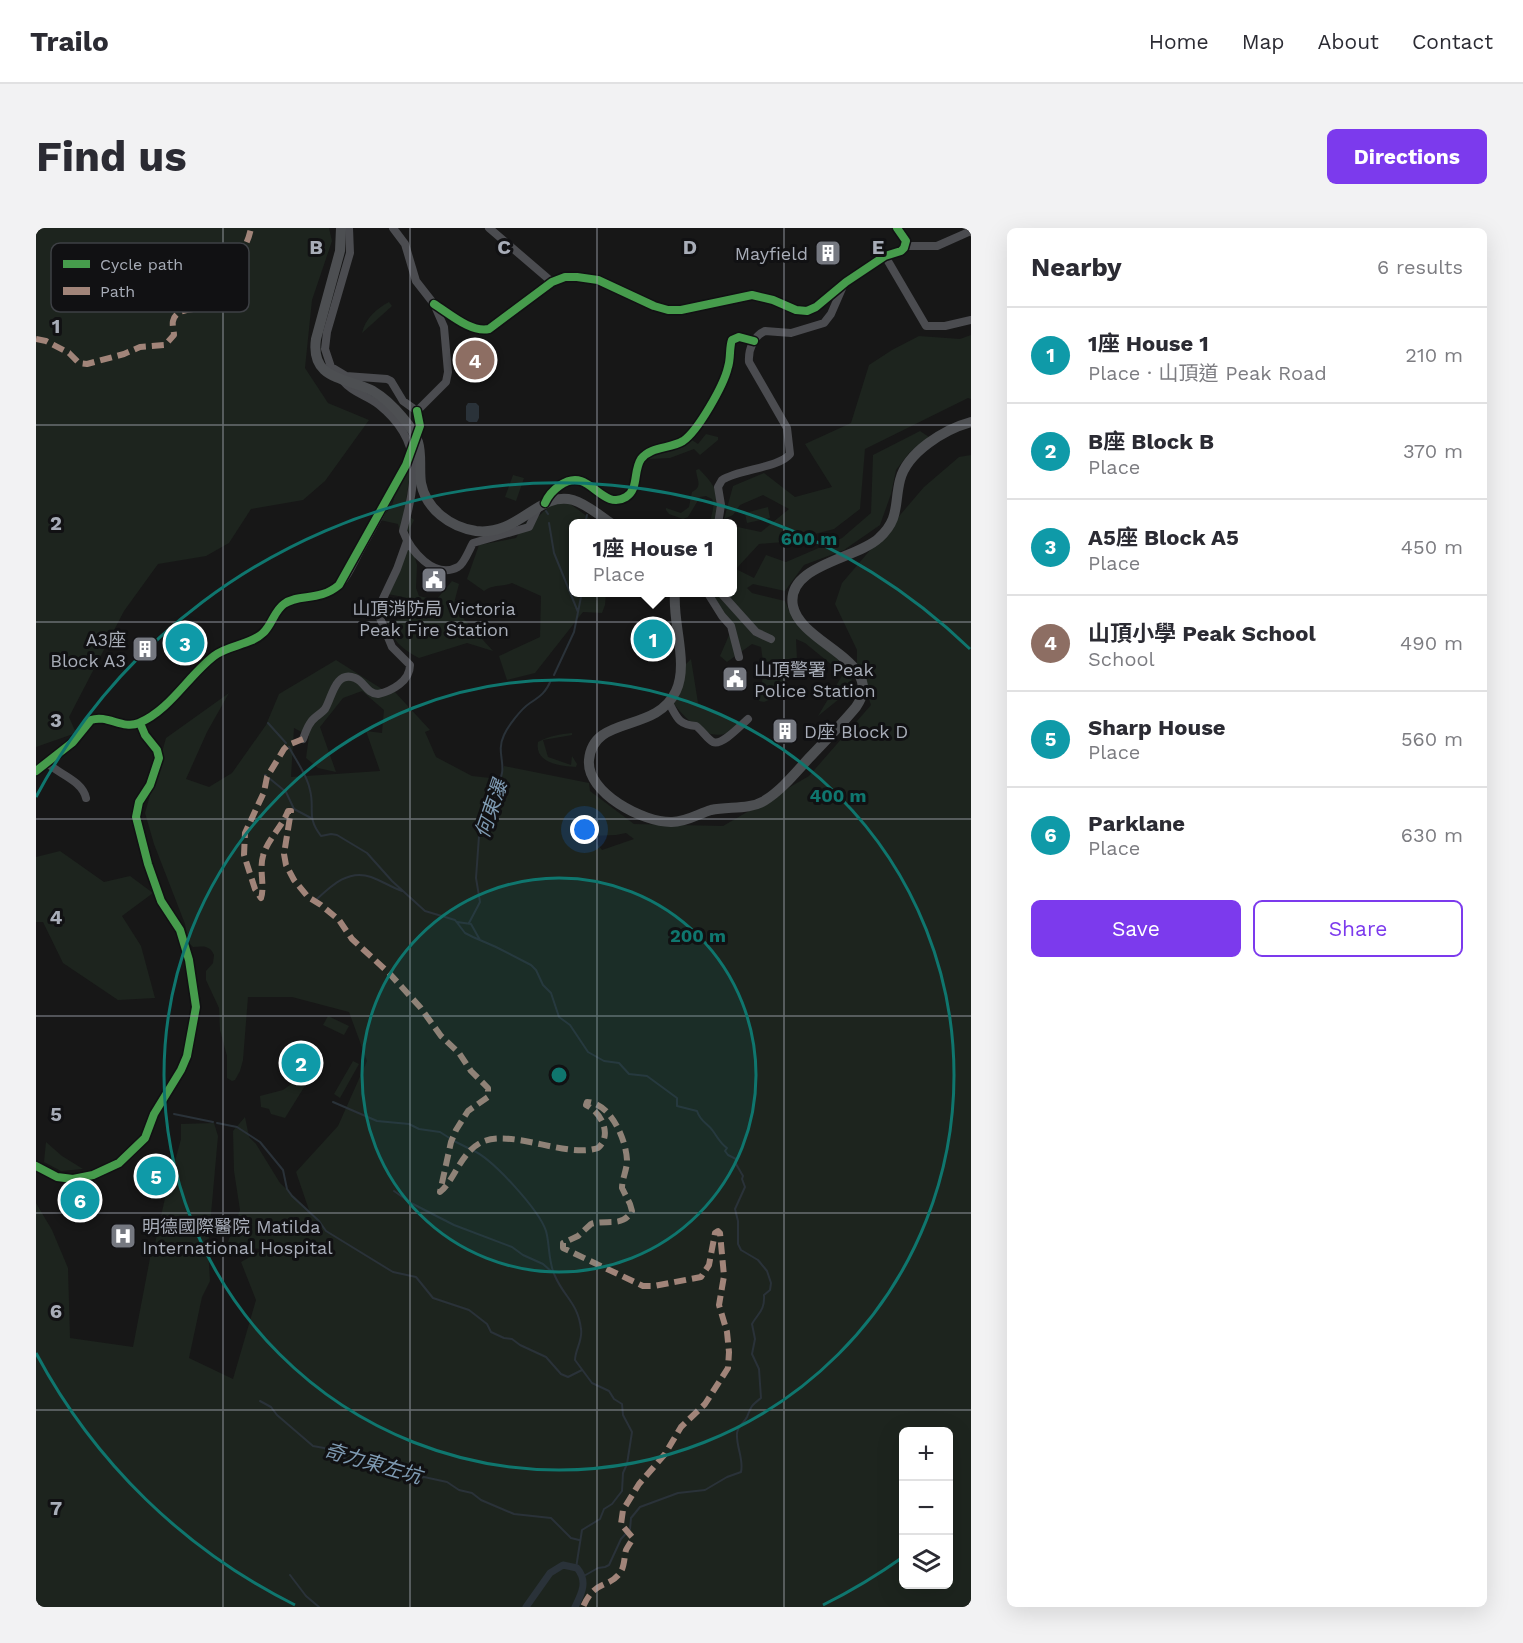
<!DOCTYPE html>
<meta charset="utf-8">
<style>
body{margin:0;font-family:"Work Sans","Noto Sans TC",sans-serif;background:#f2f2f3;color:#2b2b33}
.controls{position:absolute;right:18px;bottom:18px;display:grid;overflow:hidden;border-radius:9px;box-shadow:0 6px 24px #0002}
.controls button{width:54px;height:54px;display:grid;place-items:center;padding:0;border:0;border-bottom:2px solid #e1e1e2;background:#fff;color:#2b2b33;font:30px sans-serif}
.you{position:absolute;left:549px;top:602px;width:21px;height:21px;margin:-15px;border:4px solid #fff;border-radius:50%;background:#1a73e8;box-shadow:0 0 0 9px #1a73e833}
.badge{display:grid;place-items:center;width:39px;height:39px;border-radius:50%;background:#7c3aed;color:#fff;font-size:20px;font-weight:700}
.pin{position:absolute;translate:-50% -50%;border:3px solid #fff;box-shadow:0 2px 6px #0006}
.popup{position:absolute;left:533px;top:291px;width:168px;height:78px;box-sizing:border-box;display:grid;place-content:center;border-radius:9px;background:#fff;filter:drop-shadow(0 2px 4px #0005);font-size:20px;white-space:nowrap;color:#7c7c81}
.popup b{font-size:22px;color:#2b2b33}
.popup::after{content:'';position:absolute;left:50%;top:100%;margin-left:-12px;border:12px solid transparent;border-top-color:#fff}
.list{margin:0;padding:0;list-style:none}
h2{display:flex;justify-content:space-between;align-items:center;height:78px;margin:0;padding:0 24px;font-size:26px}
h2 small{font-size:20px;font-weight:400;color:#7c7c81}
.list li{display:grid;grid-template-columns:39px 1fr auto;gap:18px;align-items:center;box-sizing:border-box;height:96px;padding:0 24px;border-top:2px solid #e1e1e2}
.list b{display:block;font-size:22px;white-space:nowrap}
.list p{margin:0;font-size:20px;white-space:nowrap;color:#7c7c81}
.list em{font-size:20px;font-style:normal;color:#7c7c81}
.actions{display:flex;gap:12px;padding:18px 24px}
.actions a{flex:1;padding:14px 0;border:2px solid #7c3aed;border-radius:9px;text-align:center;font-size:21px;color:#7c3aed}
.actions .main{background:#7c3aed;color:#fff}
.icon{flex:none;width:33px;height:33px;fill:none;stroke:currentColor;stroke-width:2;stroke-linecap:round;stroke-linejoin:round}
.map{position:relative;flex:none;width:935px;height:1379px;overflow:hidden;border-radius:9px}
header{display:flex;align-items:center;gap:36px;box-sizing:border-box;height:84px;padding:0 30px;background:#fff;border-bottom:2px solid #e1e1e2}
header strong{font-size:28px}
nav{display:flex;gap:33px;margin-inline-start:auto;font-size:21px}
.intro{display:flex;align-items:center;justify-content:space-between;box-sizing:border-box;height:144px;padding:0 36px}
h1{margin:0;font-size:42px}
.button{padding:15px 27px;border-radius:9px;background:#7c3aed;color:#fff;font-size:21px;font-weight:700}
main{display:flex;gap:36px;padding:0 36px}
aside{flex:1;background:#fff;border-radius:9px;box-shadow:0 6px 24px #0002}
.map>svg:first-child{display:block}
.green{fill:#1d241e;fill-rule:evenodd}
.water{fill:#2a3239}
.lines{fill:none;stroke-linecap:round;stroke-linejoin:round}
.stream{stroke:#2a3239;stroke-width:2}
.canal{stroke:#2a3239;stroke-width:7}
.minor{stroke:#4b4c50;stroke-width:8}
.major{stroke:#4d4f52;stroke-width:10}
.minor-bridge{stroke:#4b4c50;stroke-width:8}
.quiet{stroke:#a18479;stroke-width:6;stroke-dasharray:12 6;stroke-linecap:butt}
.cycleway-casing{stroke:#111113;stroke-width:11}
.cycleway{stroke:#469c4c;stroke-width:8}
.grid{fill:none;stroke:#a8adb8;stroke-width:1.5;stroke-opacity:0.55}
.ring{fill:none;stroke:#0f766e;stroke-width:3}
.labels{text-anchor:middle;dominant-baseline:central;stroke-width:6;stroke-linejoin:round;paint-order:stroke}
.poi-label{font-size:18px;fill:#a8adb8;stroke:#111113;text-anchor:start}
.water-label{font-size:20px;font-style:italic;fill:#7f9bb3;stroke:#111113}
.key{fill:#111113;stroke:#3e4045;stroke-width:1.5}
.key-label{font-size:16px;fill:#a8adb8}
.grid-label{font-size:20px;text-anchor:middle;font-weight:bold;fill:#a8adb8;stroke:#111113;stroke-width:6;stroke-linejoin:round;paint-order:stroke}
.centre{fill:#0f766e;stroke:#111113;stroke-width:3}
.ring-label{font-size:18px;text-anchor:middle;font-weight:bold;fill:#0f766e;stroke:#111113;stroke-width:6;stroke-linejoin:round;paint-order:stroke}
</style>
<header>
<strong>Trailo</strong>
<nav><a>Home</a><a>Map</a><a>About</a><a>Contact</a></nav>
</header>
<div class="intro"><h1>Find us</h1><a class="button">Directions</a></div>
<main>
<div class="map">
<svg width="935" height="1379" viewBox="0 0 935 1379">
<rect width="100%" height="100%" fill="#171717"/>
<path class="green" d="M 0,0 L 293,0 L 296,13 L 276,72 L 269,140 L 292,175 L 333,192 L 289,253 L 267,272 L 215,281 L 193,315 L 170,328 L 122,336 L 88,383 L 33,489 L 40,505 L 0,519 Z
M 353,74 L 356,78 L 326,105 C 329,91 341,80 353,74 Z
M 935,107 L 935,171 L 932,170 L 829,221 L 824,281 L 798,301 L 748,314 L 723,316 L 700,341 L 718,350 L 730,327 L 750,334 L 806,310 L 835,285 L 837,227 L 884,203 L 893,209 L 873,225 L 860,242 L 855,266 L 844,297 L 808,322 L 768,337 L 749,363 L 717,356 L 711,360 L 716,365 L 749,373 L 757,392 L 817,445 L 813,463 L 782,488 L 807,446 L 769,415 L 760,411 L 761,432 L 735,471 L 728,474 L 723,473 L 728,441 L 725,419 L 716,416 L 691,434 L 684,428 L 697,398 L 693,390 L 682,384 L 667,365 L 696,364 L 697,298 L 725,304 L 753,281 L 727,267 L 704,277 L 697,287 L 688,291 L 697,258 L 728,245 L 759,269 L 796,259 L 769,216 L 815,195 L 833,137 L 856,122 L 883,108 L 924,111 Z
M 670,206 L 682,209 L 682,212 L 664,227 L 658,221 L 634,230 L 613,231 L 615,225 L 653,210 L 662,216 Z
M 935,227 L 935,1379 L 0,1379 L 0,975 L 16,1002 L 32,1040 L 34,1110 L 97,1119 L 115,1025 L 117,1025 L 129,970 L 145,911 L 145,896 L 178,895 L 182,908 L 172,1020 L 174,1053 L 166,1069 L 153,1130 L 197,1151 L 220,1072 L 205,1034 L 228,1021 L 190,1019 L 204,982 L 198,943 L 197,903 L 209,889 L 213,909 L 220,916 L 244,955 L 273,982 L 260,944 L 302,898 L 331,833 L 313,784 L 256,769 L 212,769 L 207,832 L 204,843 L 199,852 L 196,853 L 191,850 L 191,828 L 184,802 L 183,780 L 170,752 L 170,743 L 177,735 L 178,727 C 174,717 167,718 157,719 L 153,715 L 149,696 L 118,616 L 109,585 L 130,510 L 193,465 L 171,504 L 150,551 L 173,559 L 196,545 L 230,497 L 243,466 L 300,432 L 346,461 L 358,463 L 394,502 L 389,504 L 400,529 L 436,548 L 464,551 L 468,538 L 553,555 L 554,563 L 598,596 L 687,598 L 773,548 L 835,477 L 821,437 L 821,422 L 799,376 L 806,355 L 888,259 L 923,229 ZM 326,463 L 348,482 L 346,505 L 330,503 L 344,543 L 255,549 L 258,500 L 273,508 L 270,530 L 282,540 L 300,544 L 284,499 L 307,470 ZM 590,605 L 598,611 L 566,622 L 555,608 L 580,607 ZM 868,1204 L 912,1204 L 912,1356 L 868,1356 Z
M 376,235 L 368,284 L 378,292 L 372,304 L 381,337 L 380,360 L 383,368 L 400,372 L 416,353 L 423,356 L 417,379 L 457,423 L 431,415 L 383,430 C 368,422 354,412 352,393 L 367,391 L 367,369 L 352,366 L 367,315 L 362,296 L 344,292 L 356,278 L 360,263 Z
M 663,241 C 681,259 686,269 679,294 L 675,295 C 674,287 680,279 676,271 L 670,268 L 664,269 L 652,289 L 647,291 L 633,286 L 630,282 L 630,280 L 645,285 L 653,279 L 656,264 C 667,258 661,253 660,242 Z
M 477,247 L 488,250 L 480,273 L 469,269 Z
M 533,275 L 560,295 L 538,296 L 538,364 L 570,365 L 569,377 L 566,385 L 547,384 L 499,445 L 471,452 L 463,428 L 504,409 L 505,368 L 476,355 C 465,359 457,356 448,363 L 431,351 L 443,317 L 480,310 L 488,296 L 504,287 L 515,276 Z
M 732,279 L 734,290 L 711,295 L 709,285 Z
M 655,431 L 662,475 L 703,497 C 699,499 695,503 691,505 C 669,514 648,488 636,474 L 648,438 Z
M 536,505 L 536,507 L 507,512 L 512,529 L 535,537 L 536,528 L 541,536 L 540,539 C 526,538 498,536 502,514 C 513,508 524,506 536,505 Z
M 24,623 L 68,654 L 94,648 L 117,665 L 86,688 L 105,718 L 119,770 L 82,772 L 27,735 L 7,694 L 0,694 L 0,629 Z
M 292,788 L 313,798 L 308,807 L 287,797 Z
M 317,833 L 323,836 L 304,870 L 298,866 Z
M 258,854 L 270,856 L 249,890 L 235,886 L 233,881 L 225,879 L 224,868 L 247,862 Z
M 10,914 L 26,928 L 47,941 L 25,943 L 8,934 Z"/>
<path class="water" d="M 432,175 L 440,175 L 443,178 L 443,190 L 441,194 L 433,194 L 430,192 L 430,178 Z"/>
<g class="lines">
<path class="stream" d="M 510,283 L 512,286
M 513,295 L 518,325 L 542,384
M 549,296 L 551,287
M 518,447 L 538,404 L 546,364
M 232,495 L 250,515
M 253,519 C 260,533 271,546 274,562 C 279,581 270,589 285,608 L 295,606 L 301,607 L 331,625 L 356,653 L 389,683 L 419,692 L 429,705 L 437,709 L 460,719 L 495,737 L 500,742 L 507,757 L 515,765 L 523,789 L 534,797 L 552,824 L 568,833 L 583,835 L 593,846 L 611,848 L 641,870 L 641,878 L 661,883 C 665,895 671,894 677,903 C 682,910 684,915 691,920 L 689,923 L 692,927 L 700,931 L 700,936 L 707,948 L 706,951 L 709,959 L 699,981 L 702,993 L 702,1016 L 705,1022 L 722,1032 L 731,1043 L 735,1055 L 734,1062 L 728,1067 C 729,1083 722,1085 716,1096 L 719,1111 L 716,1126 L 723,1141 L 725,1170 C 714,1179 716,1177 711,1189 C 708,1195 702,1198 701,1205 C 700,1219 708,1231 705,1244 L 691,1249 L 669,1262 L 642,1265 L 604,1279 L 595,1290 L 594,1301 L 585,1311 L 573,1337 L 569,1339 L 562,1340 L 546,1349
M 229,547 L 230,547
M 233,550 L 250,564 L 258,581 L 275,590
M 459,567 L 463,554
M 281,671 C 296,657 313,641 335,649 C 346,653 355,659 366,663
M 421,694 L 435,696 L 444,712
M 433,695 L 444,674 L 440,650 L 443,608 L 445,602 L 455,592 L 459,567 L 458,560 C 476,540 458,528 468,507 C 472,498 485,481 494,475 C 505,468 510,464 515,452
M 297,874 L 341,893 L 373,896 L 383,901 L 404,904 L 415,911
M 138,886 L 177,894
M 181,895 L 201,899 L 224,914 L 247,942 L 251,961 L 256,968 L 283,993 L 290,1003 L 357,1044 L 380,1049 L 397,1070 L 433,1082 L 451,1096 L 455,1104 L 468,1110 L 476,1111 L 484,1117 L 510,1129 L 525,1146 L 532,1149 L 546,1142
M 416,912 L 434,921
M 436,922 C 456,930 503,982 510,1003 C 514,1017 512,1034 519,1048 C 528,1069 542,1075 545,1101 C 547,1112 539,1122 539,1132 L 556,1155 L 573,1163 L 578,1171 L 586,1176 L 587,1187 L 596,1204 L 591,1236 L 587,1245 L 586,1263 L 576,1276 L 568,1281 L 564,1291 L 546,1302 L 540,1340
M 358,963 L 375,975 L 418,997 L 476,1019 L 487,1027 L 507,1036 L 516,1044
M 224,1173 L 235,1179 L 241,1187 L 277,1218 L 288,1220 L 317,1234 L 328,1233 L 354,1244 L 374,1250 L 388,1249 L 411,1254 L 423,1262 L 436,1265 L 445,1272 L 478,1286 L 515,1290 L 535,1310 L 543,1312
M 254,1347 L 270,1368 L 283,1379"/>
<path class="canal" d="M 490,1379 L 514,1345 L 527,1337 L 541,1340 C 552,1353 546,1365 539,1379"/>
<path class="minor" d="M 313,0 L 314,25 L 291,104 L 289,121 L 295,139 L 310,148 L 351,151 L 355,153 L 367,173 L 381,183
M 357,0 L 369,16 L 380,53 L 398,76 L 408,99 L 412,144 L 410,154 L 381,183
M 453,0 L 516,54
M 869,18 L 901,18 L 935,3
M 849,28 L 890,98 L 909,98 L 935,92
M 398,76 C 414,86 435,105 453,101 L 516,54 L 529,49 L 541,49 L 562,52 L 618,78 L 632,82 L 645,82 L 716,67 L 737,72 L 760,82 L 771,83 L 780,79 L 810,54 L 849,28 L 865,23 L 868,20 L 870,13 L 861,0
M 308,154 C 317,165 332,168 343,177 C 389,214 380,253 367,303 C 374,322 398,352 422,339 C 428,336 433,322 437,315 L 493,299 L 502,280
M 381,183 L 384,195 L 382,204
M 509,275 C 514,263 531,248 545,253 C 560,258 572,280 590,269 C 603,261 597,243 605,231 C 615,218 634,221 647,213 C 662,203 688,157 692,139 C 695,130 693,120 696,112 L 703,109 L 718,113
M 682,296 L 685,277 L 682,259 L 686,252 C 703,241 743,240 754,226 L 751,200 L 713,134 C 712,121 718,108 729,103 L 755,105 L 788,95 L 795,86 L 808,56
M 671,364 L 686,388 L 695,398 L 703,429
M 684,364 L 720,404 L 735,411
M 633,475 C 641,489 642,497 660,498 C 666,502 671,511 677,514 C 686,518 705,497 712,491
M 267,511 C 269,506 271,499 275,494 C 278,489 285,486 289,481 C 296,470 299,442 319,450 C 329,454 330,465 342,466 C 356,463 374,453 374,437 L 356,419 L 344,390 L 343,379 L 361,341 L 371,313
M 10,534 C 22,546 46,552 50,570
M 0,543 L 37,514 L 55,492 C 71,486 87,502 103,495 C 133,483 152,448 177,428 C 192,417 214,417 226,406 C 237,397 238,381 251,374 C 266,367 283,372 299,361 C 311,352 318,333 326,319 C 345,285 365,251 378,214
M 0,938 L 21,949 L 37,951 L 57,947 L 83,935 L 109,910 L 118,886 L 145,842 L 151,828 L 160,779 L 153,732 L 144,702 L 125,673 L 112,636 L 100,589 L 103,574 L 114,557 L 123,530 L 121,522 L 109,507 L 104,495"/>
<path class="major" d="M 305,0 L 304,23 L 280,111 C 274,153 311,149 337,163 C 349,170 358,179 367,190 C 373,197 379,205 382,214 C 386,227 383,241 385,255 C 390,281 414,299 440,303 C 483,308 502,263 537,272 C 551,276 564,288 576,296
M 639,364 C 636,395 653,435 640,463 C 620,506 557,486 553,532 C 550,565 608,595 636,594 C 650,594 662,586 675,582 C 693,578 712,582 728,573 C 746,562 760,544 774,529 C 790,512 806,496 820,479 C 852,434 764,416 757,378 C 749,337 821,331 843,310 C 864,291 858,276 864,252 C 871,224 909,201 935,194"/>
<path class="minor-bridge" d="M 378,214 L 382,204"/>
<path class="quiet" d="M 0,111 L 10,113 L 33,125 L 43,135 L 51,136 L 88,126 L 104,119 L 129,117 L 138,107 C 138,103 136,97 137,93 C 141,76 168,85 178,74 C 184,65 175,55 180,47 C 183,40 192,37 198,33 C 207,25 213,11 215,0
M 267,511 L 252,517 L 248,521 L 231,549 L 228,564 L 209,605 L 208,627 L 219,661 L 225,670 C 229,658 223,642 227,628 C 231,612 246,599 252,583 L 255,583 L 248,626 L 250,637 L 258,652 L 272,669 L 285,677 L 303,692 L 316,711 L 353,745 L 384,779 L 405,808 L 423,825 L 435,843 L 452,860 L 452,869 L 432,883 L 420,902 L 415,914 L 404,964 C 418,953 424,926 444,915 C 473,899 530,931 562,920 C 577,907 565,884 550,877 L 551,874 C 575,875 590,912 591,932 C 591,942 586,951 586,960 L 594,976 L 596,983 C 587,1000 570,991 555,996 L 542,1008 L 527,1015 L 527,1020 L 607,1058 L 618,1058 L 665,1049 L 673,1037 L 679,1005 L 682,1003 L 684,1005 L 688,1048 L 683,1077 L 691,1104 L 693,1124 L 692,1140 L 669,1176 L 645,1199 L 629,1226 L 603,1256 L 587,1282 L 585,1296 L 597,1310 C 595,1314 592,1318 590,1322 C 588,1329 589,1338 584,1345 C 572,1361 559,1351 547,1379"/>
<g class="cycleway-casing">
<path id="cycleway" d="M 398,76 C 414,86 435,105 453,101 L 516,54 L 529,49 L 541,49 L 562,52 L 618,78 L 632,82 L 645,82 L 716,67 L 737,72 L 760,82 L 771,83 L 780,79 L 810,54 L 849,28 L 865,23 L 868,20 L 870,13 L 861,0
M 509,275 C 514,263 531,248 545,253 C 560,258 572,280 590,269 C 603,261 597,243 605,231 C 615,218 634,221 647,213 C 662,203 688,157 692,139 C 695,130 693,120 696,112 L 703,109 L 718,113
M 0,543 L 37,514 L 55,492 C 71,486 87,502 103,495 C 134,482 152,448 178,428 C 192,417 215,417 227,405 C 236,397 238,383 248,376 C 263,365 283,374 303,357 L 370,237 L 384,198 L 381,183
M 0,938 L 21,949 L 37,951 L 57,947 L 83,935 L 109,910 L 118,886 L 145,842 L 151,828 L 160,779 L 153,732 L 144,702 L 125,673 L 112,636 L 100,589 L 103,574 L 114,557 L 123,530 L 121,522 L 109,507 L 104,495"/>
</g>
<use href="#cycleway" class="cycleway"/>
</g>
<path class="grid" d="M 187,0 L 187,1379M 374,0 L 374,1379M 561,0 L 561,1379M 748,0 L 748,1379M 0,197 L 935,197M 0,394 L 935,394M 0,591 L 935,591M 0,788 L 935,788M 0,985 L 935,985M 0,1182 L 935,1182"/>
<circle cx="523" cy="847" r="197" fill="#0f766e" fill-opacity=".12"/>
<g class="ring">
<circle cx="523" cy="847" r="197"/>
<circle cx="523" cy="847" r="395"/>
<path d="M867 1329A592 592 0 0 1 787 1377M259 1377A592 592 0 0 1 0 1125M0 569A592 592 0 0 1 934 421"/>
</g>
<defs>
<g id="building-square" transform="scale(1.35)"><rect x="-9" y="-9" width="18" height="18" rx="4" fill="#757880" stroke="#111113"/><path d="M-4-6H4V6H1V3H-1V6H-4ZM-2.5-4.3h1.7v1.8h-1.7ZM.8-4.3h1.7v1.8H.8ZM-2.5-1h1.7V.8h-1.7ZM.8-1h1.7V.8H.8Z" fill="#fff"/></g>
<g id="civic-square" transform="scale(1.35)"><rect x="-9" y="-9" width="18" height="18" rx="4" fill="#757880" stroke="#111113"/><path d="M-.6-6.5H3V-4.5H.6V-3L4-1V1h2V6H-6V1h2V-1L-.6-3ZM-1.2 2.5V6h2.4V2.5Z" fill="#fff"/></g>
<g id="hospital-square" transform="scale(1.35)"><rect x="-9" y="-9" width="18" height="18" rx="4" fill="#757880" stroke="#111113"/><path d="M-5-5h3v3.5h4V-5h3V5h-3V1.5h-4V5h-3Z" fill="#fff"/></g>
</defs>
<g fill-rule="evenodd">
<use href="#building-square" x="792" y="25"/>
<use href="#civic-square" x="398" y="352"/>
<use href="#building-square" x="109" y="421"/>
<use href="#civic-square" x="699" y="451"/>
<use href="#building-square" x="749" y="503"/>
<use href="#hospital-square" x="87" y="1008"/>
</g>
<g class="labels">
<g class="poi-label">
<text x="772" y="25" text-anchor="end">Mayfield</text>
<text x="398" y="380" text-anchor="middle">山頂消防局 Victoria<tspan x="398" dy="21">Peak Fire Station</tspan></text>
<text x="90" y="411" text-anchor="end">A3座<tspan x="90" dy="21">Block A3</tspan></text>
<text x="718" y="441">山頂警署 Peak<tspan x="718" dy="21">Police Station</tspan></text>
<text x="768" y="503">D座 Block D</text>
<text x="106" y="998">明德國際醫院 Matilda<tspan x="106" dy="21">International Hospital</tspan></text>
</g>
<g class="water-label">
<text transform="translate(455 581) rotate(-71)">何東瀑</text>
<text transform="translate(337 1235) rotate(16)">奇力東左坑</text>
</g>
</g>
<rect x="15" y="15" width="198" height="69" rx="9" class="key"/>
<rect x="27" y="32" width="27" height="8" fill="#469c4c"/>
<rect x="27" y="59" width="27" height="8" fill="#a18479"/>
<g class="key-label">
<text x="64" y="42">Cycle path</text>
<text x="64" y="69">Path</text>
</g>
<g class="grid-label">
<text x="280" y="26">B</text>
<text x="468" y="26">C</text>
<text x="654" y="26">D</text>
<text x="842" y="26">E</text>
<text x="20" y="105">1</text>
<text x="20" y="302">2</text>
<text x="20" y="499">3</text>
<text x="20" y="696">4</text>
<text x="20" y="893">5</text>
<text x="20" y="1090">6</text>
<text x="20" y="1287">7</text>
</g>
<circle cx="523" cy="847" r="9" class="centre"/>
<g class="ring-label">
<text x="773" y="317">600 m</text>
<text x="802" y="574">400 m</text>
<text x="662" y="714">200 m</text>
</g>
</svg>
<div class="controls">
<button>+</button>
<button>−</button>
<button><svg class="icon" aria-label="layers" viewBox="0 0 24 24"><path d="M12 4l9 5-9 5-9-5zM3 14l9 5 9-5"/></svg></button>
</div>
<div class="you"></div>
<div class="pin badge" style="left:617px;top:411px;background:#0f9aa8">1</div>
<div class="popup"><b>1座 House 1</b>Place</div>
<div class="pin badge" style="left:265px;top:835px;background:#0f9aa8">2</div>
<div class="pin badge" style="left:149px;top:415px;background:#0f9aa8">3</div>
<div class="pin badge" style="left:439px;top:132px;background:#8d6e63">4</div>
<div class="pin badge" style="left:120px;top:948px;background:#0f9aa8">5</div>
<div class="pin badge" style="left:44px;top:972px;background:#0f9aa8">6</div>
</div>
<aside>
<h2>Nearby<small>6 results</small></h2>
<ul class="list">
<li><span class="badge" style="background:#0f9aa8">1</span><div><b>1座 House 1</b><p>Place · 山頂道 Peak Road</p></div><em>210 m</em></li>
<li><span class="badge" style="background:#0f9aa8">2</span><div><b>B座 Block B</b><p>Place</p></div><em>370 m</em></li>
<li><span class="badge" style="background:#0f9aa8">3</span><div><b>A5座 Block A5</b><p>Place</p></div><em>450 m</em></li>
<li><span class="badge" style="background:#8d6e63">4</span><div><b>山頂小學 Peak School</b><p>School</p></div><em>490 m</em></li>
<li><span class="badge" style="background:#0f9aa8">5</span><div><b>Sharp House</b><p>Place</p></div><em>560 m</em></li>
<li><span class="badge" style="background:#0f9aa8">6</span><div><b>Parklane</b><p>Place</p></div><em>630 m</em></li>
</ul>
<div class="actions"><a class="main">Save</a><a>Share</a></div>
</aside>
</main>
